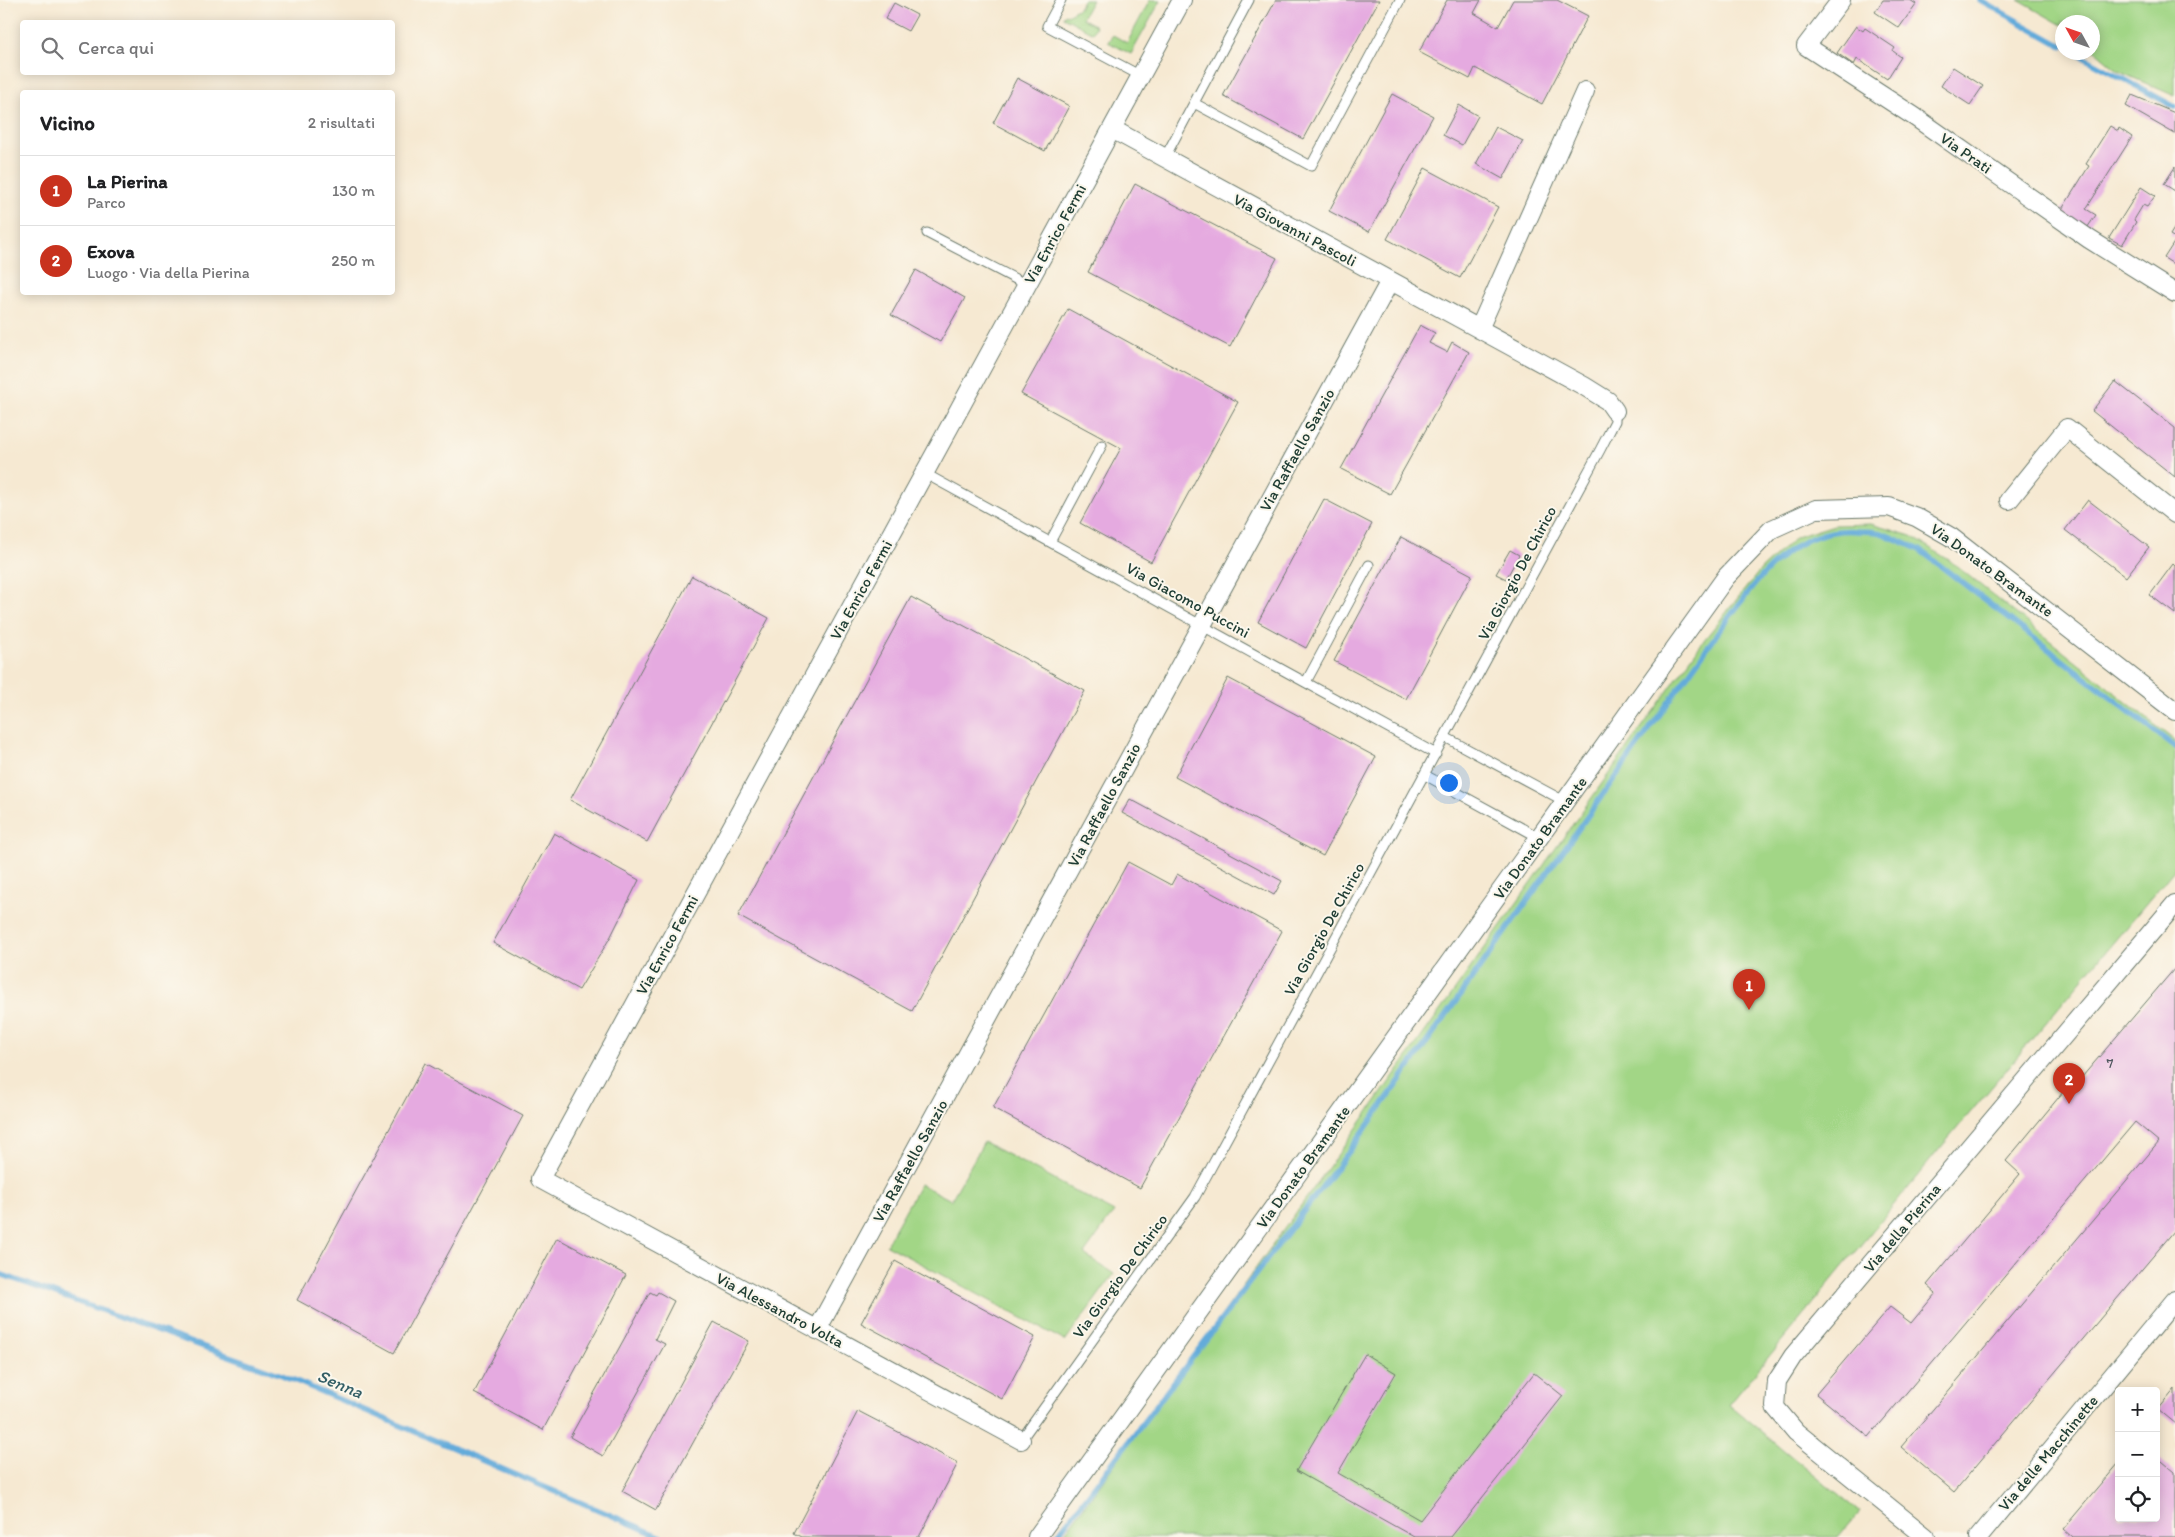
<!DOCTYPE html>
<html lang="it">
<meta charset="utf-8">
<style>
body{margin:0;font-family:Itim,sans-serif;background:#f2f2f2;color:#202124}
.controls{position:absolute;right:15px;bottom:15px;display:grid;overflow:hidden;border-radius:5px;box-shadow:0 2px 12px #0003}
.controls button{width:45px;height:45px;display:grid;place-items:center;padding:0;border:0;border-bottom:1px solid #e0e0e0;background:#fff;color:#202124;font:25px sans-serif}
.compass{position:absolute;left:2055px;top:15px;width:45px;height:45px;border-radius:50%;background:#fff;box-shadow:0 2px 12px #0003;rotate:310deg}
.you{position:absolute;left:1448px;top:782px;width:18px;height:18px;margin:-12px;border:4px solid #fff;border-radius:50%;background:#1a73e8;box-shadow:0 0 0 8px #1a73e833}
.badge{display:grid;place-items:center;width:32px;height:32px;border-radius:50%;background:#c8321e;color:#fff;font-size:16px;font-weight:700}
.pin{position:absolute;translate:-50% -41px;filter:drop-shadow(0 1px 2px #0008)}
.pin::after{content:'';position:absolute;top:26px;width:18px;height:15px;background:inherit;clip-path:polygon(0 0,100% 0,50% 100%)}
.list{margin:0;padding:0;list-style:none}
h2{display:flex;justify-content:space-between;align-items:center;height:65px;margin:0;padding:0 20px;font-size:21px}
h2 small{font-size:16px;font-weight:400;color:#757577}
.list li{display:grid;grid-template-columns:32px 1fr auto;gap:15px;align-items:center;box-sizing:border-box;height:70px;padding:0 20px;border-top:1px solid #e0e0e0}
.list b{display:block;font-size:19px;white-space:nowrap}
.list p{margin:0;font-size:16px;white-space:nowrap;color:#757577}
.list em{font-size:16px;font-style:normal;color:#757577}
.icon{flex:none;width:28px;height:28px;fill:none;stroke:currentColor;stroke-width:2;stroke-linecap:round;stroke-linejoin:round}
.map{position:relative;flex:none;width:2175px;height:1537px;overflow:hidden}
.search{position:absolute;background:#fff;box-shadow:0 2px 12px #0003;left:20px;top:20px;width:375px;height:55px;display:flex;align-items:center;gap:12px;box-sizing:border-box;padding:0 18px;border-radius:5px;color:#757577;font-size:19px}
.panel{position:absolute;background:#fff;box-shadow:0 2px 12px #0003;left:20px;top:90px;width:375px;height:205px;border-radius:5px}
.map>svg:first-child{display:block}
.green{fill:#a2d686;stroke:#608a5d}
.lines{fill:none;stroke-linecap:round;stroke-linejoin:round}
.stream{stroke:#63abda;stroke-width:5.5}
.building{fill:#e5aae0}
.lane-casing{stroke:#6a796b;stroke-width:11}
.street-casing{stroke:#6a796b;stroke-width:20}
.lane{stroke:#fff;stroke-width:9}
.street{stroke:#fff;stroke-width:18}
.labels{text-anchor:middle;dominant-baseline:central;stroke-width:4;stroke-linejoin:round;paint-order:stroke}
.number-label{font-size:14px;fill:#50585f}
.street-label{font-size:16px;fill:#1f3d34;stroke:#fbf7ec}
.water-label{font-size:18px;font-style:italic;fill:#335e66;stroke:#fbf7ec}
</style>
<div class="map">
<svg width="2175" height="1537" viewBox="0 0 2175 1537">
<rect width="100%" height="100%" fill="#fbf7ec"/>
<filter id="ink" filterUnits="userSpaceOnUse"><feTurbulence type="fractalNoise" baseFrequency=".02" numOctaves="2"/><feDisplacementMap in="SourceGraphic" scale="10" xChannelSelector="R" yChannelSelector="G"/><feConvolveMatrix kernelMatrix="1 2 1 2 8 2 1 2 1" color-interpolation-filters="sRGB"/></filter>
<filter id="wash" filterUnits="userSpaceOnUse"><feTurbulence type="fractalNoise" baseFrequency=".0096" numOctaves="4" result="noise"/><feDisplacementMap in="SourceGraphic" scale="20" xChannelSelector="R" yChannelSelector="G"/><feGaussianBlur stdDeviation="1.12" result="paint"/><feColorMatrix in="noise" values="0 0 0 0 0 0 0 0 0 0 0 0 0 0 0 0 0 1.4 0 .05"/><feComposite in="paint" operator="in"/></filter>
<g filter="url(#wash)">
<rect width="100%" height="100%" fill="#f6e9d2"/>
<path class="green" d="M 1083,0 L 1092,0 L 1082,18 L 1096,26 L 1093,33 L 1063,17 L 1065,14 L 1067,15 L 1079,8 Z
M 1150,0 L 1161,0 L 1131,54 L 1108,42 L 1113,35 L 1127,43 Z
M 2018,0 L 2175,0 L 2175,96 L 2120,72 L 2093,49 L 2092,22 L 2062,22 L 2062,25 Z
M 1871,524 L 1911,536 L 1949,560 L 2175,741 L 2175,869 L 1938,1151 L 1729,1405 L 1859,1512 L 1838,1537 L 1062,1537 L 1336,1157 L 1704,640 L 1762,568 L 1796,537 L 1834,525 Z
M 984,1142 L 1114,1212 L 1084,1254 L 1114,1274 L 1065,1341 L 886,1245 L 920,1184 L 951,1200 Z"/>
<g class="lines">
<path class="stream" d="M 1980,0 L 2062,46
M 2074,52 L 2175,107
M 0,1274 L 282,1375 L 662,1537
M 1056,1537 L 1351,1149 L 1722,627 C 1757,581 1793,525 1858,531 C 1866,531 1874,531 1881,533 C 1894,538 1907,544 1920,550 L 2175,747"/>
</g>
<g id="blocks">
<path class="building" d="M 1276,0 L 1379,0 L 1303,139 L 1223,96 Z
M 1447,0 L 1481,0 L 1474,13 L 1498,27 L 1513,0 L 1557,0 L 1588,16 L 1542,104 L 1475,68 L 1470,79 L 1419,52 Z
M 1883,0 L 1910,0 L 1916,4 L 1899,28 L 1875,12 Z
M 894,3 L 917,15 L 908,31 L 885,19 Z
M 1856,26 L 1863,31 L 1865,28 L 1895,48 L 1893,51 L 1901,57 L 1887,79 L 1857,59 L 1854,65 L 1837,53 Z
M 1953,67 L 1983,86 L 1970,105 L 1941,86 Z
M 1017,78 L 1069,106 L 1045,151 L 993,123 Z
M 1392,94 L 1433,116 L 1369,232 L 1329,211 Z
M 2132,95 L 2175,113 L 2175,134 L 2126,106 Z
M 1459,105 L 1478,116 L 1462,145 L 1443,135 Z
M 2110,126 L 2118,131 L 2119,128 L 2132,137 L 2086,209 L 2096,215 L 2085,231 L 2059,214 L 2089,166 L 2086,164 Z
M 1496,127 L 1523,141 L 1503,179 L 1476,164 Z
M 2175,167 L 2175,191 L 2164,184 Z
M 1425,168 L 1498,207 L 1460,278 L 1387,239 Z
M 1135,184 L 1277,258 L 1230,347 L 1088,272 Z
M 2141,187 L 2155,196 L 2147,207 L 2143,205 L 2134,220 L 2136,222 L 2122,245 L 2109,238 Z
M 2175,227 L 2175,238 L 2170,235 Z
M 2175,241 L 2175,265 L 2164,258 Z
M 916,270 L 965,298 L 940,342 L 891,315 Z
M 1068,309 L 1238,402 L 1151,562 L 1080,523 L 1121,448 L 1021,394 Z
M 1420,325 L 1435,333 L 1429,343 L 1447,352 L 1452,342 L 1469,352 L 1390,494 L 1341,469 Z
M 2115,381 L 2175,428 L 2175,477 L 2092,411 Z
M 1324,499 L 1372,524 L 1306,648 L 1258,622 Z
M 2088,500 L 2149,547 L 2126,577 L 2065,530 Z
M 1401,537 L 1472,575 L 1406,699 L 1334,661 Z
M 1510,550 L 1519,555 L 1506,579 L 1496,574 Z
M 2173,564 L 2175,566 L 2175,614 L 2150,595 Z
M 692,576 L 769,618 L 647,842 L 570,800 Z
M 911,597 L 1085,691 L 912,1011 L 738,916 Z
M 1228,678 L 1376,757 L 1323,856 L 1175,777 Z
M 1130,799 L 1282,881 L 1274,895 L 1122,813 Z
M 554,833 L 639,880 L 611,936 L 579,990 L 493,943 Z
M 1128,862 L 1171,885 L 1177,874 L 1282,931 L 1140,1188 L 993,1108 Z
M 2175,968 L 2175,1230 L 1954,1492 L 1901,1447 L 2159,1142 L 2135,1122 L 1869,1437 L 1816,1394 L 1890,1307 L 1911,1323 L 1936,1293 L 1927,1285 L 2020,1174 L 2006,1161 L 2078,1074 L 2082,1077 Z
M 425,1063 L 523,1116 L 394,1353 L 297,1300 Z
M 557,1238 L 626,1275 L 543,1430 L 474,1393 Z
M 895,1261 L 1035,1337 L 1002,1399 L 861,1323 Z
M 650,1292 L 656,1295 L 658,1292 L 674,1301 L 655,1339 L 665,1344 L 603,1456 L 570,1437 Z
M 714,1322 L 749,1341 L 656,1510 L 622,1491 Z
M 1365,1354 L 1396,1373 L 1338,1473 L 1420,1520 L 1534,1373 L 1563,1396 L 1451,1537 L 1414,1537 L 1296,1471 Z
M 2175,1389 L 2175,1424 L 2158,1410 Z
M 858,1411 L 958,1463 L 919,1537 L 802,1537 L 794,1533 Z
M 2156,1456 L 2175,1472 L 2175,1537 L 2072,1537 L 2063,1529 L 2119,1463 L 2119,1518 L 2156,1518 Z"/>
</g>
</g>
<g filter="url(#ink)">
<use href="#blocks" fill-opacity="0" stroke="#6a796b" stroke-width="1"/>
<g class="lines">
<g class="lane-casing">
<path id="lane" d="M 1061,0 L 1047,26 L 1141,76
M 1194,103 L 1311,166 L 1400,0
M 1164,159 L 1249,0
M 927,233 L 1027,285
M 924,473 L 1436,754
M 1050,542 L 1102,445
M 1306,682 L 1369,565
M 1445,737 L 1566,802
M 1425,775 L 1540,838
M 1021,1440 L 1195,1197 L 1600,450 L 1615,421 L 1615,411"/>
</g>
<g class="street-casing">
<path id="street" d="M 1841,0 L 1806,46 L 1915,117 L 2089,239 L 2175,293
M 1112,129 L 1584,386 L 1608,401 L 1615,411
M 1479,329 L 1585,91
M 2009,500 L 2067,428 L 2175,514
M 817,1330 L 1390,281
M 1021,1440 L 540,1179 L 1182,0
M 1037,1537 L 1726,577 L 1772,529 L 1816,509 L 1889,507 L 1916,517 L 1951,537 L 2175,711
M 1926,1537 L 1796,1432 L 1775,1407 L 1777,1381 L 1793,1356 L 2175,904
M 1979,1537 L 2175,1300"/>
</g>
<use href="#lane" class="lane"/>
<use href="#street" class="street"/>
</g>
</g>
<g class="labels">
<g class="number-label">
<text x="2110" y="1063">7</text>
</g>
<g class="street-label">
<text transform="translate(1966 153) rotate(35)">Via Prati</text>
<text transform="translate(1295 230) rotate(28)">Via Giovanni Pascoli</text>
<text transform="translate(1055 234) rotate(-61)">Via Enrico Fermi</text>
<text transform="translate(1297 450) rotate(-61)">Via Raffaello Sanzio</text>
<text transform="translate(1992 570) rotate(36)">Via Donato Bramante</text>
<text transform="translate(1517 573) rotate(-62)">Via Giorgio De Chirico</text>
<text transform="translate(861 590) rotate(-61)">Via Enrico Fermi</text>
<text transform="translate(1188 600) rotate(29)">Via Giacomo Puccini</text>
<text transform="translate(1104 805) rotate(-62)">Via Raffaello Sanzio</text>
<text transform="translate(1540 838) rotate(-54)">Via Donato Bramante</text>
<text transform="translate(1324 929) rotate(-61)">Via Giorgio De Chirico</text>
<text transform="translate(667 945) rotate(-61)">Via Enrico Fermi</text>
<text transform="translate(910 1161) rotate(-61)">Via Raffaello Sanzio</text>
<text transform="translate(1303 1167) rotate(-54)">Via Donato Bramante</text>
<text transform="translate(1902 1228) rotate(-50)">Via della Pierina</text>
<text transform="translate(1120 1276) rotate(-54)">Via Giorgio De Chirico</text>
<text transform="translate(780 1310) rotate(28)">Via Alessandro Volta</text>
<text transform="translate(2048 1453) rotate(-50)">Via delle Macchinette</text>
</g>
<g class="water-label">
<text transform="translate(340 1384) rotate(23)">Senna</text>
</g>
</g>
</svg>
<div class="controls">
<button>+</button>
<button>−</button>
<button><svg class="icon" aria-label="locate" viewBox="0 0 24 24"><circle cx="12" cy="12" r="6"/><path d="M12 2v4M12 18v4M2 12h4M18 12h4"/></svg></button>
</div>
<svg class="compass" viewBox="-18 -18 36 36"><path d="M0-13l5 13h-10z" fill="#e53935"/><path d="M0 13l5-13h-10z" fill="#757577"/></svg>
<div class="you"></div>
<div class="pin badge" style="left:1749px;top:1010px">1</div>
<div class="pin badge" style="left:2069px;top:1104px">2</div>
<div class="search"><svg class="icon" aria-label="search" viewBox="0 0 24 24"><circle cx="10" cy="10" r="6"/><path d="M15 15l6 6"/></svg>Cerca qui</div>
<section class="panel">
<h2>Vicino<small>2 risultati</small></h2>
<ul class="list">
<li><span class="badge">1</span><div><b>La Pierina</b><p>Parco</p></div><em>130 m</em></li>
<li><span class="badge">2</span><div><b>Exova</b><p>Luogo · Via della Pierina</p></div><em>250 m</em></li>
</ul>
</section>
</div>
